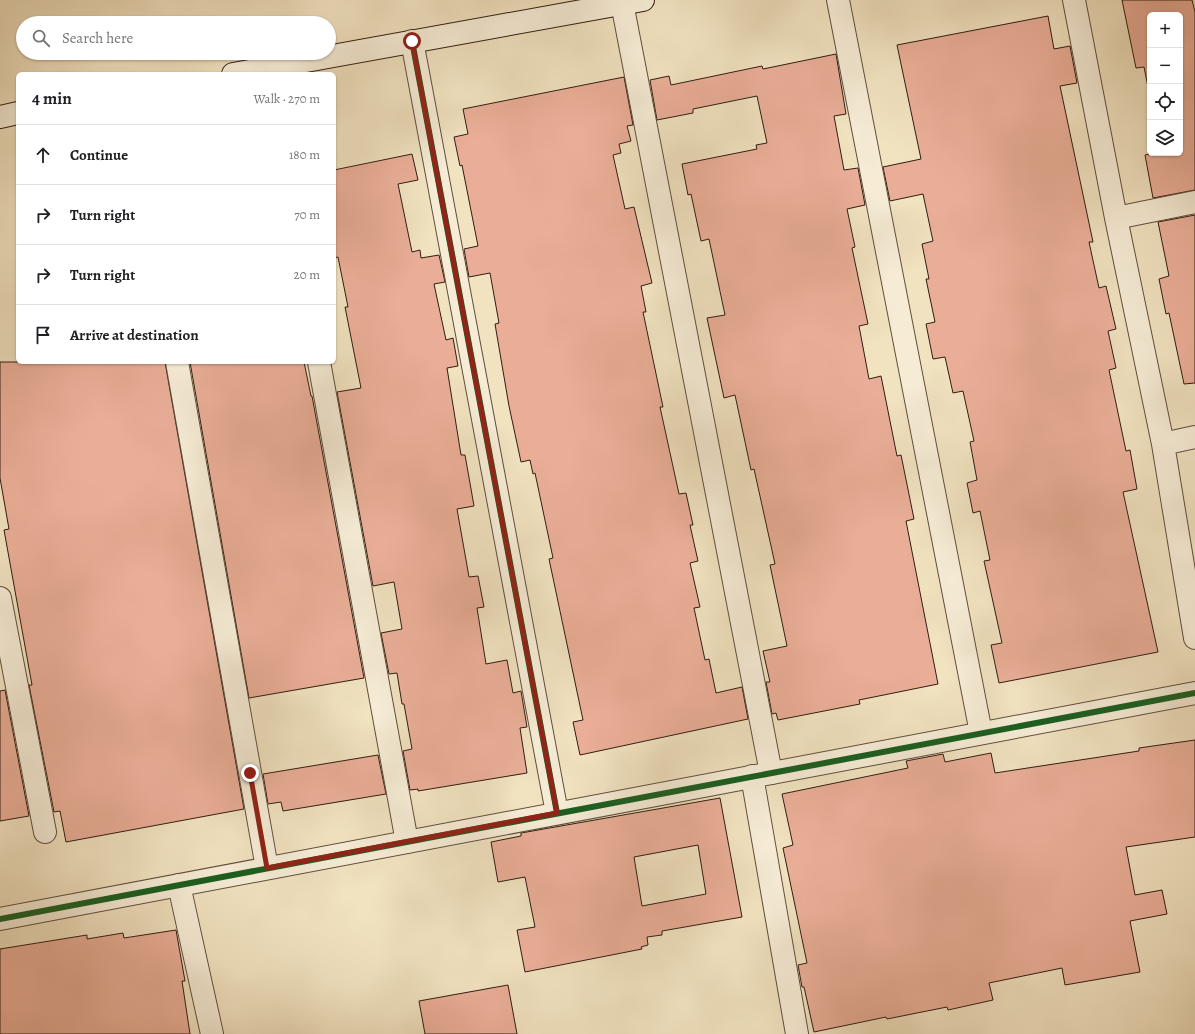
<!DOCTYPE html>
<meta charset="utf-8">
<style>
body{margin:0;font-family:Alegreya,serif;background:#f2f2f2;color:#202124}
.controls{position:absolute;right:12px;top:12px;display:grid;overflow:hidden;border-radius:6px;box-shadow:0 1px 3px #0004}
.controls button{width:36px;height:36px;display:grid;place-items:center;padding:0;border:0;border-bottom:1px solid #e0e0e0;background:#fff;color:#202124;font:20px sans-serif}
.stop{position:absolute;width:12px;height:12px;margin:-9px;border:3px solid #8f2418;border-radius:50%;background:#fff}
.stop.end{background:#8f2418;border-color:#fff;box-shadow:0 1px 4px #0008}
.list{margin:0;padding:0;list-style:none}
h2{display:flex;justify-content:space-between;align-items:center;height:52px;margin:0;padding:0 16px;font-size:17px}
h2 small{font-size:13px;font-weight:400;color:#757577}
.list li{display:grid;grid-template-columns:26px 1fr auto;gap:12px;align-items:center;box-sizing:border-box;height:60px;padding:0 16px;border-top:1px solid #e0e0e0}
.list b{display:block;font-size:15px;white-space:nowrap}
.list em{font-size:13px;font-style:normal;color:#757577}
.icon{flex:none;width:22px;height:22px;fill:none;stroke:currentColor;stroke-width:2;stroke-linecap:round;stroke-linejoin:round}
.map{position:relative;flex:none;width:1195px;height:1034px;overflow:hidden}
.search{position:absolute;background:#fff;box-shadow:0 1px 3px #0004;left:16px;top:16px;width:320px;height:44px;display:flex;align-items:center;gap:10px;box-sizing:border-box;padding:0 14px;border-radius:22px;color:#757577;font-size:15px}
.panel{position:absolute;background:#fff;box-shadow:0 1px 3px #0004;left:16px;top:72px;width:320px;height:292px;border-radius:6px}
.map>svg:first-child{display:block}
.building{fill:#eaae98;stroke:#301d10;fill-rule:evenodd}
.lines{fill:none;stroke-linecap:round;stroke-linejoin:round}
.minor-casing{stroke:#604e3c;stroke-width:24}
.tertiary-casing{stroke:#604e3c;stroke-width:24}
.secondary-casing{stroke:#301d10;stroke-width:24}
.minor{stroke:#f6ecd6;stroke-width:22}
.tertiary{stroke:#f6ecd6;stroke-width:22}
.secondary{stroke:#f6ecd6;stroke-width:22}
.cycleway-casing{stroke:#f6ecd6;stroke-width:8}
.cycleway{stroke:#1b5e20;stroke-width:6}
.route{stroke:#8f2418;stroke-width:5}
</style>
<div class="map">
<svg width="1195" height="1034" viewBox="0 0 1195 1034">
<rect width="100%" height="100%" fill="#f1e2c0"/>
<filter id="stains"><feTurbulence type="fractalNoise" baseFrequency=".005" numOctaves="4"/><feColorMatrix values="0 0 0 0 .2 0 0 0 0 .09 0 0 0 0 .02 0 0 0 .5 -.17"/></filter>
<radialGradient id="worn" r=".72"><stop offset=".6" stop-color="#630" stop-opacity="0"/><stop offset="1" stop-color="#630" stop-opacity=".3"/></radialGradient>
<path class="building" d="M 1122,0 L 1192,0 L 1195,12 L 1195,190 L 1153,198 L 1145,155 L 1155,153 L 1180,153 L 1180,15 L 1150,15 L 1150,97 L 1144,67 L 1136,68 Z
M 1048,16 L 1054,49 L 1070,46 L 1077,83 L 1060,86 L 1093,242 L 1089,242 L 1099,288 L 1106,286 L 1116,329 L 1108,331 L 1116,368 L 1109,370 L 1126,451 L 1130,450 L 1137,489 L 1123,492 L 1158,652 L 999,683 L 991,645 L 1002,643 L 984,561 L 990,560 L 980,511 L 973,513 L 967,483 L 977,480 L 970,442 L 974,441 L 963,391 L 953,393 L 945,357 L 933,359 L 926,324 L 935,322 L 926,279 L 929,279 L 922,244 L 933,241 L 923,194 L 890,201 L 883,167 L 921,159 L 897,45 Z
M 836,54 L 846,114 L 834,116 L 844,170 L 858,168 L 865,205 L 847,209 L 855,247 L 852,248 L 868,324 L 859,326 L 869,379 L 881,376 L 897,456 L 901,455 L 914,519 L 906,521 L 938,684 L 859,700 L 860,704 L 778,720 L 776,713 L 772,714 L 766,682 L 770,682 L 763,651 L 787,646 L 770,565 L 775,564 L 754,469 L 751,470 L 735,395 L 724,398 L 707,318 L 725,315 L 709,239 L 701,241 L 691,194 L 688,195 L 682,164 L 757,149 L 756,145 L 767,143 L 757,96 L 693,109 L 693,113 L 657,120 L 650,80 L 669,76 L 671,85 L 762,66 L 763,69 Z
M 624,77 L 633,125 L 627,126 L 631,141 L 619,144 L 621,153 L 613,155 L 625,209 L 634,207 L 652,283 L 641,286 L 646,312 L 643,312 L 663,407 L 660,407 L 679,494 L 686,493 L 693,525 L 690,525 L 698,561 L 690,563 L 700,607 L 694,608 L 705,660 L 709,659 L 716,693 L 742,687 L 748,719 L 580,755 L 573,722 L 583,720 L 549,559 L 553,558 L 535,473 L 533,474 L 530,460 L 521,462 L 509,406 L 495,324 L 499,323 L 490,273 L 469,277 L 464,249 L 478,246 L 462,165 L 460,166 L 454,137 L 468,134 L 463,109 Z
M 412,154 L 418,180 L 398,184 L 412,252 L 420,250 L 421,258 L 439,255 L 445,282 L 434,284 L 446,340 L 453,338 L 458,366 L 447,368 L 461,455 L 465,455 L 474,506 L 457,509 L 469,577 L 478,576 L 484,607 L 477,608 L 486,664 L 507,660 L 513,693 L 521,691 L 527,727 L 520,728 L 527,773 L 418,791 L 418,789 L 410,790 L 403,751 L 412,749 L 404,704 L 402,704 L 397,673 L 389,674 L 381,633 L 402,629 L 394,582 L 373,586 L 337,392 L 361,388 L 345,307 L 348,307 L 338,257 L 334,258 L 334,170 Z
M 1195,215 L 1195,383 L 1184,384 L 1169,313 L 1166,314 L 1159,279 L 1169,276 L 1158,222 Z
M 0,362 L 165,362 L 244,809 L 66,842 L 60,811 L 54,812 L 29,685 L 32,685 L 4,530 L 9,529 L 0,478 Z
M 190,362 L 304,362 L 311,396 L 312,396 L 364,678 L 249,698 Z
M 5,690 L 29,816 L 0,821 L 0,691 Z
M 1195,740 L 1195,837 L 1126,847 L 1135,895 L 1162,890 L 1167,914 L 1130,921 L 1140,972 L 1065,985 L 1062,968 L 989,983 L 993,1000 L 948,1010 L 947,1007 L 887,1019 L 886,1017 L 814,1032 L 804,987 L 802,987 L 798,965 L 807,963 L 783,848 L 793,845 L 782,794 L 908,768 L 906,761 L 943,754 L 945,762 L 991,753 L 995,773 L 1139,751 L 1139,748 Z
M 378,755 L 386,794 L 283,811 L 281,802 L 268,804 L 263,774 Z
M 720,798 L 742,917 L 662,931 L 662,935 L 647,937 L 648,945 L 641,947 L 642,949 L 525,972 L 517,930 L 535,927 L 525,877 L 498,882 L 491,842 L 521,836 L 521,833 ZM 698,845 L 706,894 L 642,906 L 634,857 Z
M 176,930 L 185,981 L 182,981 L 190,1034 L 0,1034 L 0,949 L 87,935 L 87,939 L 123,933 L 124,938 Z
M 508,985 L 517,1034 L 425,1034 L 419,1001 Z"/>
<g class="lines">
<g class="minor-casing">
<path id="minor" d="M 838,0 L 981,733
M 1074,0 L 1116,218 L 1163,444 L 1195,638
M 622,3 L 771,773
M 412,41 L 557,813
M 1116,218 L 1195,202
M 177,362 L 267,868
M 319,362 L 407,842
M 1163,444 L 1195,437
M 0,598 L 45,832
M 752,776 L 797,1034
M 179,885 L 212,1034"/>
</g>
<g class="tertiary-casing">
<path id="tertiary" d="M 0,919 L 1195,693"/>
</g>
<g class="secondary-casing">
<path id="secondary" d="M 233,74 L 643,0
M 0,117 L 18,113"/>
</g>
<use href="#minor" class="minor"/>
<use href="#tertiary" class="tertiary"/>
<use href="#secondary" class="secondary"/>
<g class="cycleway-casing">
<path id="cycleway" d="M 412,41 L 557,813
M 0,919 L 1195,693"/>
</g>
<use href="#cycleway" class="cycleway"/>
</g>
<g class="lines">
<path class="route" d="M 250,773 L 267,868 L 557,813 L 412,41"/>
</g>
<rect width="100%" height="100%" filter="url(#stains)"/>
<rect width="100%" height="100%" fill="url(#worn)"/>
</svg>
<div class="controls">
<button>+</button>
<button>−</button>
<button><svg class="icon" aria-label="locate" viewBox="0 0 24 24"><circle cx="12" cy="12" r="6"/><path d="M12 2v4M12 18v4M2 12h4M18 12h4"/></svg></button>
<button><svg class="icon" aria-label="layers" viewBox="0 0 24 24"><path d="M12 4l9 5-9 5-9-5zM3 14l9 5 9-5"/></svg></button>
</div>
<div class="stop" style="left:412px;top:41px"></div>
<div class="stop end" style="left:250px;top:773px"></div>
<div class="search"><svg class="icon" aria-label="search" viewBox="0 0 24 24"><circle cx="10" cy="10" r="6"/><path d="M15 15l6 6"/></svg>Search here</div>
<section class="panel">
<h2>4 min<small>Walk · 270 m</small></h2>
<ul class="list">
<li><svg class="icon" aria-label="ahead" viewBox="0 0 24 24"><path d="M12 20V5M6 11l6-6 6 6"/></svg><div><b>Continue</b></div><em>180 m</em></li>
<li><svg class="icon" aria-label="right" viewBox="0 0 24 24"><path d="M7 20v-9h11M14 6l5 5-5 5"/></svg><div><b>Turn right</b></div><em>70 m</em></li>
<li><svg class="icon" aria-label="right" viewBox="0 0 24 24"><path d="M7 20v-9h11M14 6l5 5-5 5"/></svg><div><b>Turn right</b></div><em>20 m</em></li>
<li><svg class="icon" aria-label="arrive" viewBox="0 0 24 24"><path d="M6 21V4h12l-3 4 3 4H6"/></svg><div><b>Arrive at destination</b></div></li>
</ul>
</section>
</div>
